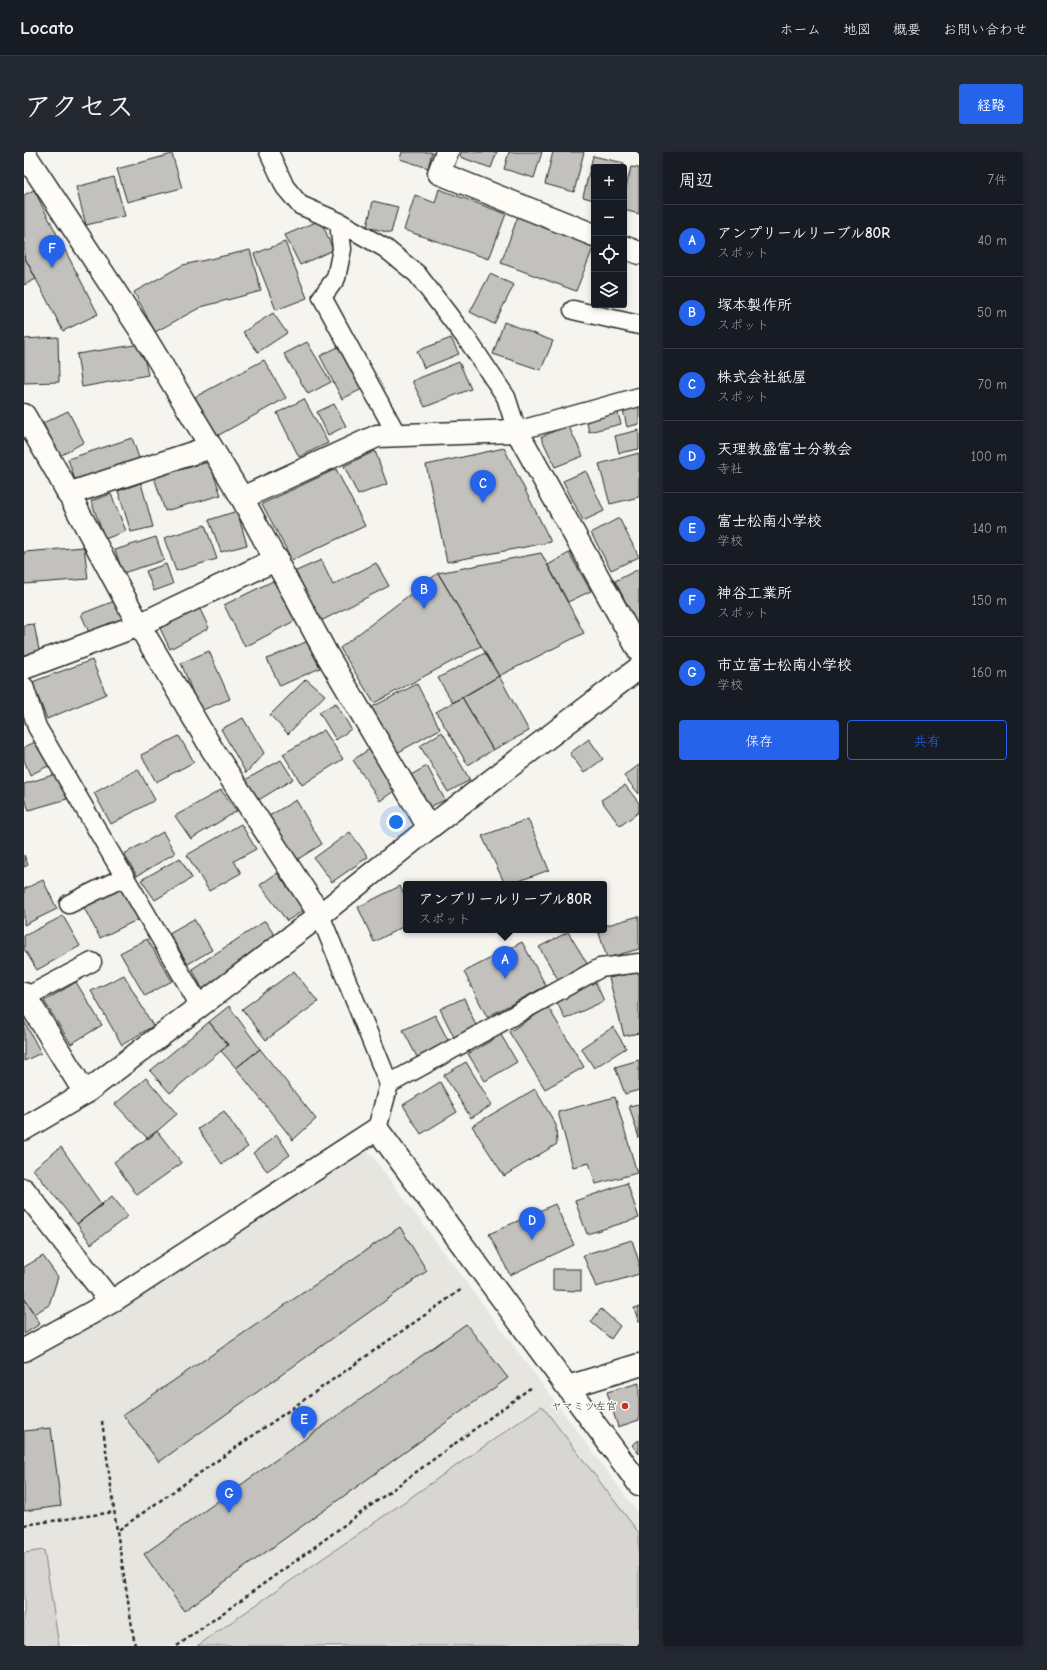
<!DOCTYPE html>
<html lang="ja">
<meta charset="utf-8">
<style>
body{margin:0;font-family:"Comic Neue","Klee One",sans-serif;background:#242831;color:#f1f3f6}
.controls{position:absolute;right:12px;top:12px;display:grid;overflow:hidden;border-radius:4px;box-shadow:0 2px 6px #0003}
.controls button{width:36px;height:36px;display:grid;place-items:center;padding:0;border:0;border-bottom:1px solid #363941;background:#171b24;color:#f1f3f6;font:20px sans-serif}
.you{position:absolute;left:372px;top:670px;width:14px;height:14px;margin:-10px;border:3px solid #fff;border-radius:50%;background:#1a73e8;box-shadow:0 0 0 6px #1a73e833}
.badge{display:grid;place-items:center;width:26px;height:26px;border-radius:50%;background:#2563eb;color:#fff;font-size:13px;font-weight:700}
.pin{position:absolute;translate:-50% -33px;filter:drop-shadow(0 1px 2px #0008)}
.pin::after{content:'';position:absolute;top:21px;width:14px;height:12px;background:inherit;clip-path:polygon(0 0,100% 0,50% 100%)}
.popup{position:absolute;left:379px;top:729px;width:204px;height:52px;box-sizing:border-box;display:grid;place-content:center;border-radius:4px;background:#171b24;filter:drop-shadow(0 1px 3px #0005);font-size:13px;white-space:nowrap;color:#9ea1a6}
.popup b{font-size:15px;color:#f1f3f6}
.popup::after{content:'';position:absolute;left:50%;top:100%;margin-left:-8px;border:8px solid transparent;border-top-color:#171b24}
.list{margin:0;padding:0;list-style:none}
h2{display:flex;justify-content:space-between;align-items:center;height:52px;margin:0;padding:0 16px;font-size:17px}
h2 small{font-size:13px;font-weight:400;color:#9ea1a6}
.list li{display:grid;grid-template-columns:26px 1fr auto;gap:12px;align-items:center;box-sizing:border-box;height:72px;padding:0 16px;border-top:1px solid #363941}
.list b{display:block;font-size:15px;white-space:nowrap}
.list p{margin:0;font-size:13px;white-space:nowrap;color:#9ea1a6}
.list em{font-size:13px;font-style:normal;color:#9ea1a6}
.actions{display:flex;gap:8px;padding:12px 16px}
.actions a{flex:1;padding:9px 0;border:1px solid #2563eb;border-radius:4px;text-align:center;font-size:14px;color:#2563eb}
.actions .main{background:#2563eb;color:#fff}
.icon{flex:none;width:22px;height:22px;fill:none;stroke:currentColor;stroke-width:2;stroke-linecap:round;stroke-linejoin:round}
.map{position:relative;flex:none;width:615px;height:1494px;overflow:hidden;border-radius:4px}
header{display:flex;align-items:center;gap:24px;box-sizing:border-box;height:56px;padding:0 20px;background:#171b24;border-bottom:1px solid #363941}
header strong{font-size:19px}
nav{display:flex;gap:22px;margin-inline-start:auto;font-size:14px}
.intro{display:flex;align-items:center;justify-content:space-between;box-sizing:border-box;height:96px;padding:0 24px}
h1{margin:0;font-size:28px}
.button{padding:10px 18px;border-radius:4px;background:#2563eb;color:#fff;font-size:14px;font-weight:700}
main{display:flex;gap:24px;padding:0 24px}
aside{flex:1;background:#171b24;border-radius:4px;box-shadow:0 2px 6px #0003}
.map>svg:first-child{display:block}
.built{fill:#e6e5e0}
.green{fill:#d7d6d2;stroke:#81807e}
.building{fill:#c2c1be;stroke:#2b2b2b}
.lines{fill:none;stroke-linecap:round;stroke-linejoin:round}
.service-casing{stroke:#2b2b2b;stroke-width:21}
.minor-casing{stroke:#2b2b2b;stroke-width:25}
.tertiary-casing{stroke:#2b2b2b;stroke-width:25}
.path{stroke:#2b2b2b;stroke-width:2.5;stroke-dasharray:4 3;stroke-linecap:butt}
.service{stroke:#fdfcf7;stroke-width:18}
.minor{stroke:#fdfcf7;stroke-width:22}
.tertiary{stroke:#fdfcf7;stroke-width:22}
.poi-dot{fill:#c8321e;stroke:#fdfcf7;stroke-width:1.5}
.labels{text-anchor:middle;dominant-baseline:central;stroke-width:3;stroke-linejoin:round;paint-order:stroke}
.poi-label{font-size:11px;fill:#2b2b2b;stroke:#fdfcf7;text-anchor:end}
</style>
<header>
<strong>Locato</strong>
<nav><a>ホーム</a><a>地図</a><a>概要</a><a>お問い合わせ</a></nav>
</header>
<div class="intro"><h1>アクセス</h1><a class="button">経路</a></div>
<main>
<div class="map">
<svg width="615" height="1494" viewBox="0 0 615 1494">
<rect width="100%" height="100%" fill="#f5f4ef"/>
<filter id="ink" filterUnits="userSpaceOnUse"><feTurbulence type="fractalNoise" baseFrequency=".025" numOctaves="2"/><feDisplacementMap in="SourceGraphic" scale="8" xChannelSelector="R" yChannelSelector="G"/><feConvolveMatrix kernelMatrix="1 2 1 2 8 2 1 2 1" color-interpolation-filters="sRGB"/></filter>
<g filter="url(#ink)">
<path class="built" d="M 342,996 L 615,1362 L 615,1494 L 0,1494 L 0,1212 L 83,1164 Z"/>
<path class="green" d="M 518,1254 L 615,1381 L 615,1494 L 173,1494 Z
M 20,1398 L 35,1494 L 0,1494 L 0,1401 Z"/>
<path class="building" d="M 378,0 L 408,0 L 404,16 L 376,7 Z
M 437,0 L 473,0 L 467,16 L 436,5 Z
M 485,0 L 518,0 L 510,26 L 480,17 Z
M 529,0 L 560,0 L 550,40 L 521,32 Z
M 148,2 L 158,36 L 103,50 L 93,17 Z
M 569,4 L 600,11 L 599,15 L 570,15 L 570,48 L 559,45 Z
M 607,15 L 615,16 L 615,62 L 600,58 L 600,43 Z
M 90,25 L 101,64 L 62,73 L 52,35 Z
M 415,37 L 482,62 L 465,107 L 380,78 L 391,43 L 411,51 Z
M 10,38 L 74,162 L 39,179 L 0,104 L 0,43 Z
M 349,49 L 374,55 L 367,81 L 343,75 Z
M 494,64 L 570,94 L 552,139 L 477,111 Z
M 297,68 L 309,98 L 276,113 L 261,83 Z
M 261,90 L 283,146 L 252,158 L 230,102 Z
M 226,98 L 237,139 L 177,155 L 131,180 L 110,140 L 159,113 Z
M 0,104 L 12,127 L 0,133 Z
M 466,122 L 490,133 L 470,172 L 446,160 Z
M 249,161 L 263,181 L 234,200 L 219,180 Z
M 480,170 L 529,189 L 517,218 L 469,202 Z
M 34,185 L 35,230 L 0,231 L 0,187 Z
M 427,186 L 435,202 L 400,216 L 393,199 Z
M 283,190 L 307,230 L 284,242 L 260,202 Z
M 117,192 L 124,223 L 58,235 L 53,202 Z
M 318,193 L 338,237 L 318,247 L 296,204 Z
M 240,208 L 262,246 L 193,284 L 171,245 Z
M 435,210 L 447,237 L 401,255 L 388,229 Z
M 280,247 L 304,291 L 275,305 L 253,261 Z
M 615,249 L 615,272 L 603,275 L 598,253 Z
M 310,252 L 322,274 L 304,283 L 293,260 Z
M 593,258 L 597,272 L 565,280 L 562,266 Z
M 44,259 L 60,290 L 36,304 L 19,271 Z
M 544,273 L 559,304 L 531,315 L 517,285 Z
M 615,278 L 615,297 L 595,301 L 591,284 Z
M 108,286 L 116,309 L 51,328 L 44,307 Z
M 480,296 L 527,390 L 423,410 L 402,313 Z
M 351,299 L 363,332 L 334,343 L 320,314 Z
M 615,301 L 615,345 L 586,352 L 575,312 Z
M 185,310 L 197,343 L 141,359 L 130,325 Z
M 312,317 L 341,374 L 268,408 L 238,352 Z
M 562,319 L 580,359 L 559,369 L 539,329 Z
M 117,331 L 129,375 L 107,380 L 94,339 Z
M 87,342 L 102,379 L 81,387 L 67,349 Z
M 213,359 L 223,393 L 197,400 L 185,368 Z
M 595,366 L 615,405 L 587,418 L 567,381 Z
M 181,373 L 193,407 L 152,419 L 140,386 Z
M 132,385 L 140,408 L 99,421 L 91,398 Z
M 60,395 L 64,427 L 0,432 L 0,400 Z
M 517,401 L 560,481 L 475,524 L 414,421 Z
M 545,401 L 567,439 L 544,450 L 524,413 Z
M 297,408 L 309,433 L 352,411 L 365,434 L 295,470 L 270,420 Z
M 142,412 L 149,432 L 130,439 L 122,419 Z
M 615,417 L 615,476 L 591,429 Z
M 414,421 L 457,494 L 350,551 L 316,496 Z
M 251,428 L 274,467 L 221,495 L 200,453 Z
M 93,448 L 104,470 L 67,485 L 57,462 Z
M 173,451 L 185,476 L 146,497 L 133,470 Z
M 10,472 L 16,503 L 0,506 L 0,473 Z
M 284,489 L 296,516 L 256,534 L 243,507 Z
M 185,499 L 206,547 L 176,559 L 157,511 Z
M 461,501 L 475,524 L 429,551 L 414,526 Z
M 68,508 L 82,542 L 23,567 L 8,530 Z
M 475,524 L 505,579 L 469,598 L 438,545 Z
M 282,527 L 301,543 L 264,582 L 246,563 Z
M 393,532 L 416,577 L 371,602 L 344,557 Z
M 438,545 L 469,598 L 444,613 L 412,560 Z
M 312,551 L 327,577 L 312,588 L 295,560 Z
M 219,566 L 240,601 L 222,621 L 197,577 Z
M 300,578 L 319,607 L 278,633 L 259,602 Z
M 418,580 L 446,628 L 424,640 L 396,594 Z
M 155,584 L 170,610 L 132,630 L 117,603 Z
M 565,587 L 579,607 L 560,621 L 546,601 Z
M 16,588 L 28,612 L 6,623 L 0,608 L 0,595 Z
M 347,596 L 374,636 L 356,649 L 329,608 Z
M 257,608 L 269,627 L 233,649 L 221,628 Z
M 615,613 L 615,642 L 600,624 Z
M 403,614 L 421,648 L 403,656 L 385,624 Z
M 114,617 L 131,648 L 87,672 L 70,641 Z
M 35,621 L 43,647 L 5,658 L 0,646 L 0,632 Z
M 601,633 L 615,651 L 615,660 L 596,674 L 577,648 Z
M 197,638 L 213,659 L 167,687 L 151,664 Z
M 272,648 L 298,692 L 271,709 L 245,664 Z
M 504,667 L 525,718 L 487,732 L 481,732 L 458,684 Z
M 217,672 L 232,697 L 210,709 L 217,721 L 185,739 L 163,703 Z
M 139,680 L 151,701 L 113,724 L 100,702 Z
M 326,680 L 344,705 L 308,730 L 290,706 Z
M 0,703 L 4,713 L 0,715 Z
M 156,706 L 168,726 L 131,748 L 117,728 Z
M 253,721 L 280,758 L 263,769 L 236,733 Z
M 19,728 L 33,757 L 0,773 L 0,737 Z
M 376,734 L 382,746 L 382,773 L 350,790 L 334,755 Z
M 98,736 L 115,767 L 76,786 L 59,754 Z
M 39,764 L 56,794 L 13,818 L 0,797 L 0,784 Z
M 615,764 L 615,797 L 583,806 L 574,778 L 580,778 L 580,774 Z
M 170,767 L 188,798 L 164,812 L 145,781 Z
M 241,769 L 253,787 L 179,838 L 168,817 Z
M 544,780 L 564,813 L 535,829 L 515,795 Z
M 123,787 L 148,829 L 121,844 L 96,801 Z
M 498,790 L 522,834 L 463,865 L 440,820 Z
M 270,819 L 294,850 L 242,888 L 218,857 Z
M 615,820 L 615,881 L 600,884 L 585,826 Z
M 100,823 L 129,874 L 98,893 L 67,839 Z
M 570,827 L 580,849 L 541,867 L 530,844 Z
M 52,830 L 78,873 L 47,892 L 20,849 Z
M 440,846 L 453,876 L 431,887 L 416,857 Z
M 205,854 L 236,897 L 212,916 L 197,899 L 204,893 L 185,870 Z
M 524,855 L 560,915 L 521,937 L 485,880 Z
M 411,863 L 425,890 L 393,905 L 379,878 Z
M 0,869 L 17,901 L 0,909 Z
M 185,870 L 204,893 L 146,941 L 126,919 Z
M 589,875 L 602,896 L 570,916 L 557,896 Z
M 477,883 L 493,910 L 461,929 L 444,902 Z
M 236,897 L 292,967 L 269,988 L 212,916 Z
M 615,908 L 615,938 L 601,942 L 591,915 Z
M 442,910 L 468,953 L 447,966 L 420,923 Z
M 122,926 L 153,962 L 124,987 L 91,952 Z
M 416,930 L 433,960 L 397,982 L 379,953 Z
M 511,937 L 532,973 L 533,992 L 480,1024 L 448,974 Z
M 591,945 L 613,1021 L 572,1032 L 565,1011 L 549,1015 L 534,960 Z
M 615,952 L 615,986 L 605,954 Z
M 200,959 L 224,995 L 198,1012 L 174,977 Z
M 133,979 L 158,1011 L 113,1043 L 90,1010 Z
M 253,983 L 266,1003 L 243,1019 L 229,1001 Z
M 37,995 L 78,1053 L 53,1072 L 9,1017 Z
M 603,1031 L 615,1066 L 563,1082 L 551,1049 Z
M 88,1044 L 104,1064 L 67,1092 L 53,1072 Z
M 531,1052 L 550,1093 L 486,1123 L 465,1082 Z
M 376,1075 L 403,1119 L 135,1310 L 99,1263 Z
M 608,1088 L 615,1110 L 615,1122 L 572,1135 L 559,1103 Z
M 19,1104 L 34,1125 L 25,1153 L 10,1162 L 0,1146 L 0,1115 Z
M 529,1117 L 557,1117 L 557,1139 L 529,1138 Z
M 0,1146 L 16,1172 L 0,1182 Z
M 615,1155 L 615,1171 L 610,1156 Z
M 577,1157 L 596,1174 L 587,1187 L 567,1170 Z
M 442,1172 L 484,1226 L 160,1459 L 120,1402 Z
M 615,1231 L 615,1268 L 594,1275 L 583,1240 Z
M 27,1276 L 37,1354 L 0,1359 L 0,1279 Z
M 615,1288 L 615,1302 L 608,1293 Z"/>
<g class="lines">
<g class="service-casing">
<path id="service" d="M 245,0 L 261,35 L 276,53 L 315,70 L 361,96 L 393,122 L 445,190 L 482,245 L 493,279 L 615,245
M 315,70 L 318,97 L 312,126 L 298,145 L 373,283
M 549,158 L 615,173
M 0,534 L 13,575 L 176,854
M 45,752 L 100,725
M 296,763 L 365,932
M 2,845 L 68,810
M 353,977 L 365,932 L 576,816 L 615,811"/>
</g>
<g class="minor-casing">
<path id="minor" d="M 423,0 L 415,21 L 570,83
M 0,1 L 117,179 L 218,346 L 302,501 L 405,676
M 600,95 L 615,101
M 0,263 L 34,322 L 115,473 L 188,597 L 296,763
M 44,342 L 187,295
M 218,346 L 353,284 L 493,279 L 615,499
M 0,516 L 115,473 L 253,407
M 0,842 L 61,941
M 0,1038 L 87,1150
M 0,1198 L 87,1150 L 353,977 L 615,1332
M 544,1235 L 615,1213"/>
</g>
<g class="tertiary-casing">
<path id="tertiary" d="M 0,977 L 61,941 L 296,763 L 405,676 L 615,516"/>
</g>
<path class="path" d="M 78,1269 L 93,1379
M 0,1373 L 91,1360
M 111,1494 L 93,1379 L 438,1137
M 153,1494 L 281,1402 L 509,1234"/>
<use href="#service" class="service"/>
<use href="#minor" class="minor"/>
<use href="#tertiary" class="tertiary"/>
</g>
</g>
<circle class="poi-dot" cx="601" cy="1254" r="4"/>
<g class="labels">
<g class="poi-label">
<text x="593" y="1254">ヤマミツ左官</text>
</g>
</g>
</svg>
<div class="controls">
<button>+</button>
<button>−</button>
<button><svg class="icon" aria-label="locate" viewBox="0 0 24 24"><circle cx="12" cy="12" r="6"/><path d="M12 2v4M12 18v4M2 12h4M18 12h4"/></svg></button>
<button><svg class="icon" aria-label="layers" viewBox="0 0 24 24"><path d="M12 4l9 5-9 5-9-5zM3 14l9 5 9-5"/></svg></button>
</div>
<div class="you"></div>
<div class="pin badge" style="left:481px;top:827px">A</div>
<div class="popup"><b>アンプリールリーブル80R</b>スポット</div>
<div class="pin badge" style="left:400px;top:457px">B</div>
<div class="pin badge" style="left:459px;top:351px">C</div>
<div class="pin badge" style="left:508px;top:1088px">D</div>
<div class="pin badge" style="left:280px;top:1287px">E</div>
<div class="pin badge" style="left:28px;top:116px">F</div>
<div class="pin badge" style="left:205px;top:1361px">G</div>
</div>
<aside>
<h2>周辺<small>7件</small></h2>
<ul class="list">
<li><span class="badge">A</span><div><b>アンプリールリーブル80R</b><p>スポット</p></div><em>40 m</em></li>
<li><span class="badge">B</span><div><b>塚本製作所</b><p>スポット</p></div><em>50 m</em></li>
<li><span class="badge">C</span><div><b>株式会社紙屋</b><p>スポット</p></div><em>70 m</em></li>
<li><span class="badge">D</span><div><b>天理教盛富士分教会</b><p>寺社</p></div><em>100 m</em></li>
<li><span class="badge">E</span><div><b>富士松南小学校</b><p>学校</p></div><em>140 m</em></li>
<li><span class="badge">F</span><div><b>神谷工業所</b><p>スポット</p></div><em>150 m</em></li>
<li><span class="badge">G</span><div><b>市立富士松南小学校</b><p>学校</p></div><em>160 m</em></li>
</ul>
<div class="actions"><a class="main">保存</a><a>共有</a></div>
</aside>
</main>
